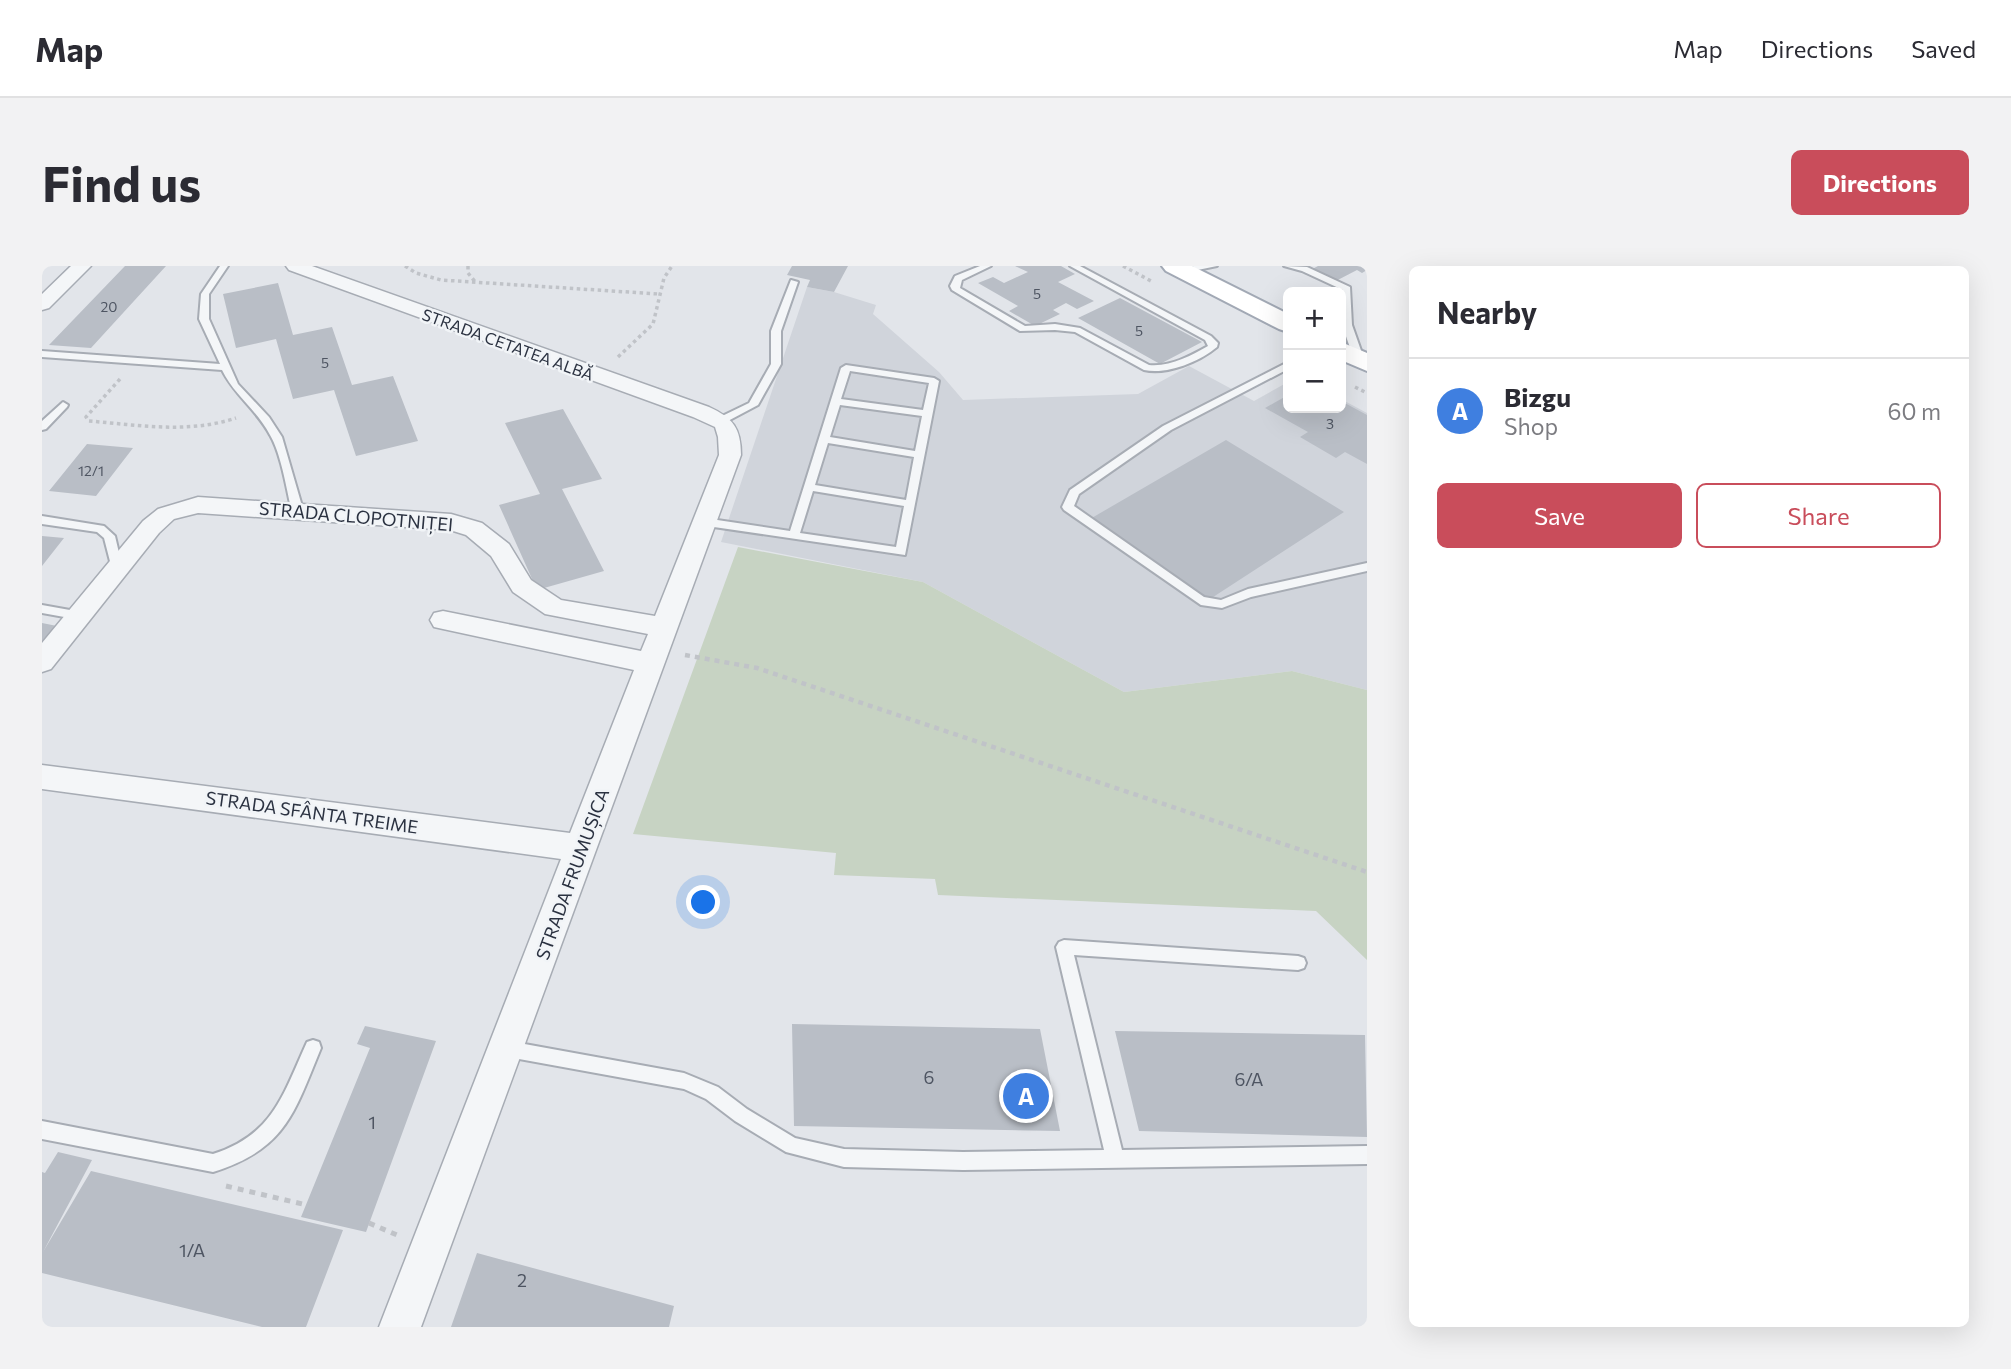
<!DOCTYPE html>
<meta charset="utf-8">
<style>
body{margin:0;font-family:Commissioner,sans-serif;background:#f2f2f3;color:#2b2b33}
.controls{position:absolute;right:21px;top:21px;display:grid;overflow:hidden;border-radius:10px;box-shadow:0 7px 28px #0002}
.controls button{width:63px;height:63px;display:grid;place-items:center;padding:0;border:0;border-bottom:2px solid #e1e1e2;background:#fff;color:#2b2b33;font:35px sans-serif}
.you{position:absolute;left:662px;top:637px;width:24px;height:24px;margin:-18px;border:5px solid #fff;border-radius:50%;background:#1a73e8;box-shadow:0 0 0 10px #1a73e833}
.badge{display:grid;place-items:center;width:46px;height:46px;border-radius:50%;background:#c94d5b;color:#fff;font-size:23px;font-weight:700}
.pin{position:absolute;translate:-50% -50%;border:4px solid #fff;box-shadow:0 2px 7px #0006}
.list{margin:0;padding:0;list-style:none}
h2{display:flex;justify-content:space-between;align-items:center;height:91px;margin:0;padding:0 28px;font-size:30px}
h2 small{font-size:23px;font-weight:400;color:#7c7c81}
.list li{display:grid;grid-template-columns:46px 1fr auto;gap:21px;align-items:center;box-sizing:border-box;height:105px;padding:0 28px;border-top:2px solid #e1e1e2}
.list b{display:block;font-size:26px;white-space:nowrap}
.list p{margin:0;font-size:23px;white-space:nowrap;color:#7c7c81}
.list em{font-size:23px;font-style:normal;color:#7c7c81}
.actions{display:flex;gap:14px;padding:21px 28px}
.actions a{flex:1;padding:16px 0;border:2px solid #c94d5b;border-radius:10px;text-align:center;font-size:24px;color:#c94d5b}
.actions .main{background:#c94d5b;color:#fff}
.map{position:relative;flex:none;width:1325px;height:1061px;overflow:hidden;border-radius:10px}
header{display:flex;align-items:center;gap:42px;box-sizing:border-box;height:98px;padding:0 35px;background:#fff;border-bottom:2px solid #e1e1e2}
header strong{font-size:33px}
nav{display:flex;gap:38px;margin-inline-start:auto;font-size:24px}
.intro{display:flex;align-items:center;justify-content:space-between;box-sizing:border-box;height:168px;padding:0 42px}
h1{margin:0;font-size:49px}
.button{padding:18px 32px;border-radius:10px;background:#c94d5b;color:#fff;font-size:24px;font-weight:700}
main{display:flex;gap:42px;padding:0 42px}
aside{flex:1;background:#fff;border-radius:10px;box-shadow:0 7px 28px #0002}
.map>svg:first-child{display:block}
.built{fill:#d0d4db}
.green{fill:#c7d3c3}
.building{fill:#b9bec6}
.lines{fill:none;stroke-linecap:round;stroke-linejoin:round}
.service-casing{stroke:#a7acb4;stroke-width:4}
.minor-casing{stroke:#a7acb4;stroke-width:3}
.primary-casing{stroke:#a2a9b5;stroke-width:4}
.path-far2{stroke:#c0c3c8;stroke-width:3.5;stroke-dasharray:3.5 3.5;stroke-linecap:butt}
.path-far1{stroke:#c0c3c8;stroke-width:4.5;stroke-dasharray:5 5;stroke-linecap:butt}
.path{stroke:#c0c3c8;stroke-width:5;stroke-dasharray:6 6;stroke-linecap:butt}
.service{fill:#f4f6f8;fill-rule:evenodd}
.minor{fill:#f4f6f8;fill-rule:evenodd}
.primary{fill:#fff;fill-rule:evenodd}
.labels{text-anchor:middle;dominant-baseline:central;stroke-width:5;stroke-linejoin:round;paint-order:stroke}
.number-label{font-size:14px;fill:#4e5562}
.far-street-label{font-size:16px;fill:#2b3241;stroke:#f1f4f7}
.street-label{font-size:18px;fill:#2b3241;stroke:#f1f4f7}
.near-number-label{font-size:18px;fill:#4e5562}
</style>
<header>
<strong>Map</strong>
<nav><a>Map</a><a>Directions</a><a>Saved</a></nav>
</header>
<div class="intro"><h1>Find us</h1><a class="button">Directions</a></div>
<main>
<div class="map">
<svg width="1325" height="1061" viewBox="0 0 1325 1061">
<rect width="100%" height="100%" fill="#e2e5ea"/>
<path class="built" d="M 765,21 L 792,26 L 834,39 L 831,48 L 897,106 L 921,134 L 1096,128 L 1147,100 L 1212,135 L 1246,116 L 1246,142 L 1299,142 L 1299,133 L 1325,147 L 1325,424 L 1250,405 L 1082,426 L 881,316 L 679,276 Z"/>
<path class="green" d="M 696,281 L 881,316 L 1082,426 L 1250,405 L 1325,424 L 1325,694 L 1274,645 L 896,629 L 893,613 L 792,609 L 794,587 L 591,568 Z"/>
<path class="building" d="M 83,0 L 124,0 L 49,82 L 7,79 Z
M 750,0 L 806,0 L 792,26 L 765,21 L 768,14 L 745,9 Z
M 973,0 L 1019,0 L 1033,8 L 1016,16 L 1052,35 L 1035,43 L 1024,37 L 1011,44 L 1018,48 L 993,60 L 967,45 L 976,40 L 936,17 L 951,11 L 962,17 L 986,6 Z
M 1276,0 L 1325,0 L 1325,4 L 1320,7 L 1315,4 L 1288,18 L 1263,7 Z
M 236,17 L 251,69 L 290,61 L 310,119 L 351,110 L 376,175 L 314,190 L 292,124 L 251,133 L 234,73 L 194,82 L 181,28 Z
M 1078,32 L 1160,76 L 1118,98 L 1036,52 Z
M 1246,129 L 1246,142 L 1299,142 L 1299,135 L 1325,149 L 1325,198 L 1303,186 L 1294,192 L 1258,171 L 1266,166 L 1223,142 Z
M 521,143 L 560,213 L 520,223 L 562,305 L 495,324 L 457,239 L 498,228 L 463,157 Z
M 1184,174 L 1302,246 L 1165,335 L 1048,253 Z
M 45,178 L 91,182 L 54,230 L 7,225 Z
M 0,270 L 22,272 L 0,300 Z
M 0,357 L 15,360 L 0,378 Z
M 750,758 L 998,763 L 1018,865 L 752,860 Z
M 323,760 L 394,775 L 324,966 L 259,951 L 328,782 L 315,778 Z
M 1073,765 L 1323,769 L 1325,871 L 1097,865 Z
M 16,886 L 50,894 L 1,986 L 49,905 L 301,964 L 264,1061 L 220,1061 L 0,1007 L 0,906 L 3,907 Z
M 435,987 L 632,1040 L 627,1061 L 409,1061 Z"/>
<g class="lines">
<g class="service-casing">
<path id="service" d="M 178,0 L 186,0 L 167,28 L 167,53 L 196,118 L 227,151 L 240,171 L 262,247 L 260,250 L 256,251 L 250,247 C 245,225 239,187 228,169 C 215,144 192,129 180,104 L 0,91 L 0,85 L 178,98 L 157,53 L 159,28 Z
M 938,0 L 949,0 L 920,14 L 918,22 L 983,60 L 1013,58 L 1038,62 L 1107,99 C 1128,101 1148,90 1166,80 L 1163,74 L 1028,0 L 1038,0 L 1169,70 L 1176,77 L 1175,81 C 1157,96 1125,109 1102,104 L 1033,66 L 1013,64 L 978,65 L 910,24 L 908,20 L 913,10 Z
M 1152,0 L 1175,0 L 1141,7 L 1137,4 Z
M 1242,0 L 1265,1 L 1308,21 L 1310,59 L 1322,93 L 1320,95 L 1312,93 L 1300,59 L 1301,24 L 1260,5 Z
M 749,14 L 756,16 L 739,65 L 739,98 L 716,139 L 684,156 L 676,156 L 676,152 L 707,137 L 729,98 L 729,65 Z
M 1246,96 L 1246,103 L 1129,164 L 1037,228 L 1032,240 L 1162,331 L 1179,334 L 1206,323 L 1325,297 L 1325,305 L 1209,331 L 1180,342 L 1159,339 L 1022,244 L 1020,241 L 1028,224 L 1121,160 Z
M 804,99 L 892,112 L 897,115 L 863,289 L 658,259 L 658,253 L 662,252 L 748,265 L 799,102 ZM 808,105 L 887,117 L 881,144 L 799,133 ZM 798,139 L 880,150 L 873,185 L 788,171 ZM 786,177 L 872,191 L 864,234 L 773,219 ZM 771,225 L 862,240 L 854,281 L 758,267 Z
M 21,136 L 26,139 L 25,141 L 4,163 L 0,164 L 0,155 Z
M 0,250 L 62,260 L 73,270 L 81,304 L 79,307 L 71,307 L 62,272 L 55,266 L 0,258 Z
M 0,339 L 39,346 L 45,350 L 39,354 L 0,347 Z
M 1022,674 L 1256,690 L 1262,692 L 1264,697 L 1262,702 L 1256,704 L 1032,689 L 1080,884 L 1325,880 L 1325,898 L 921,904 L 802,901 L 744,886 L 693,855 L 664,833 L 642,823 L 466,791 L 460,789 L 458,783 L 460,777 L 466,775 L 642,807 L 676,821 L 705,843 L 753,872 L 802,883 L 921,886 L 1062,884 L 1014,681 L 1017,676 Z
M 271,774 L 277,776 L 279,782 C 252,847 244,883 171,906 L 0,873 L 0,855 L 171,888 C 231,869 241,829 265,776 Z"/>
</g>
<g class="minor-casing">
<path id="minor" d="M 29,0 L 49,0 L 7,42 L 0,44 L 0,28 Z
M 244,0 L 270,0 L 667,141 C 691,152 699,162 699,189 L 379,1061 L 337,1061 L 519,593 L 0,523 L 0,499 L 528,567 L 592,404 L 401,363 L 392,361 L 388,354 L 392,347 L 401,345 L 599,385 L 606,368 L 503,348 L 471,326 L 449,290 L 424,269 L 408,264 L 156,247 L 132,253 L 117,267 L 9,403 L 0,406 L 0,377 L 101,255 L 116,243 L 156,231 L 409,248 L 440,257 L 467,278 L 489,314 L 519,334 L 613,350 L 677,189 L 676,171 L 673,161 L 651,151 L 247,4 Z"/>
</g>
<g class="primary-casing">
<path id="primary" d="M 1120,0 L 1150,0 L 1246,48 L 1246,66 L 1237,63 L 1124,5 Z
M 1299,76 L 1325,87 L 1325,105 L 1299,94 Z"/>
</g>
<path class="path-far2" d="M 363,0 L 374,7 L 399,14 L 617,28
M 426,0 L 426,7 L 434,17
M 1081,0 L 1109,15
M 576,91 L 611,58 L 622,12 L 630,0
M 78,113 L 44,151 L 47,155 C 96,159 146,168 194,152
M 1313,121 L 1325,127"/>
<path class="path-far1" d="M 643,389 L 715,402 L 1325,606"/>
<path class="path" d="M 184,920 L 265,939
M 327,957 L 355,969"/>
<use href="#service" class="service"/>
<use href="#minor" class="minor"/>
<use href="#primary" class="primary"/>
</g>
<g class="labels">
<g class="number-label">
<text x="995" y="27">5</text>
<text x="67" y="40">20</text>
<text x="1097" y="64">5</text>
<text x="283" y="96">5</text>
<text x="1288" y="157">3</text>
<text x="49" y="204">12/1</text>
</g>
<g class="far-street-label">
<text transform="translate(466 78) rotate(20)">STRADA CETATEA ALBĂ</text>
</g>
<g class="street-label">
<text transform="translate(314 250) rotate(5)">STRADA CLOPOTNIȚEI</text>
<text transform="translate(270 546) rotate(8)">STRADA SFÂNTA TREIME</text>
<text transform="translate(530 608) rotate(-70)">STRADA FRUMUȘICA</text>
</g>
<g class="near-number-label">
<text x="887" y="811">6</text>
<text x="1207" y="813">6/A</text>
<text x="330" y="856">1</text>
<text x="150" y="984">1/A</text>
<text x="480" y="1014">2</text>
</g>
</g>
</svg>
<div class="controls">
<button>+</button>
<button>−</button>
</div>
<div class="you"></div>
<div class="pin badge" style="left:984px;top:830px;background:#3f7fe0">A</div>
</div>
<aside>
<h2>Nearby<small></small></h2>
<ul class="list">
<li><span class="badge" style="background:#3f7fe0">A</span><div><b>Bizgu</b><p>Shop</p></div><em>60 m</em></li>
</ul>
<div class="actions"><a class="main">Save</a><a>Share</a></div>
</aside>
</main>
